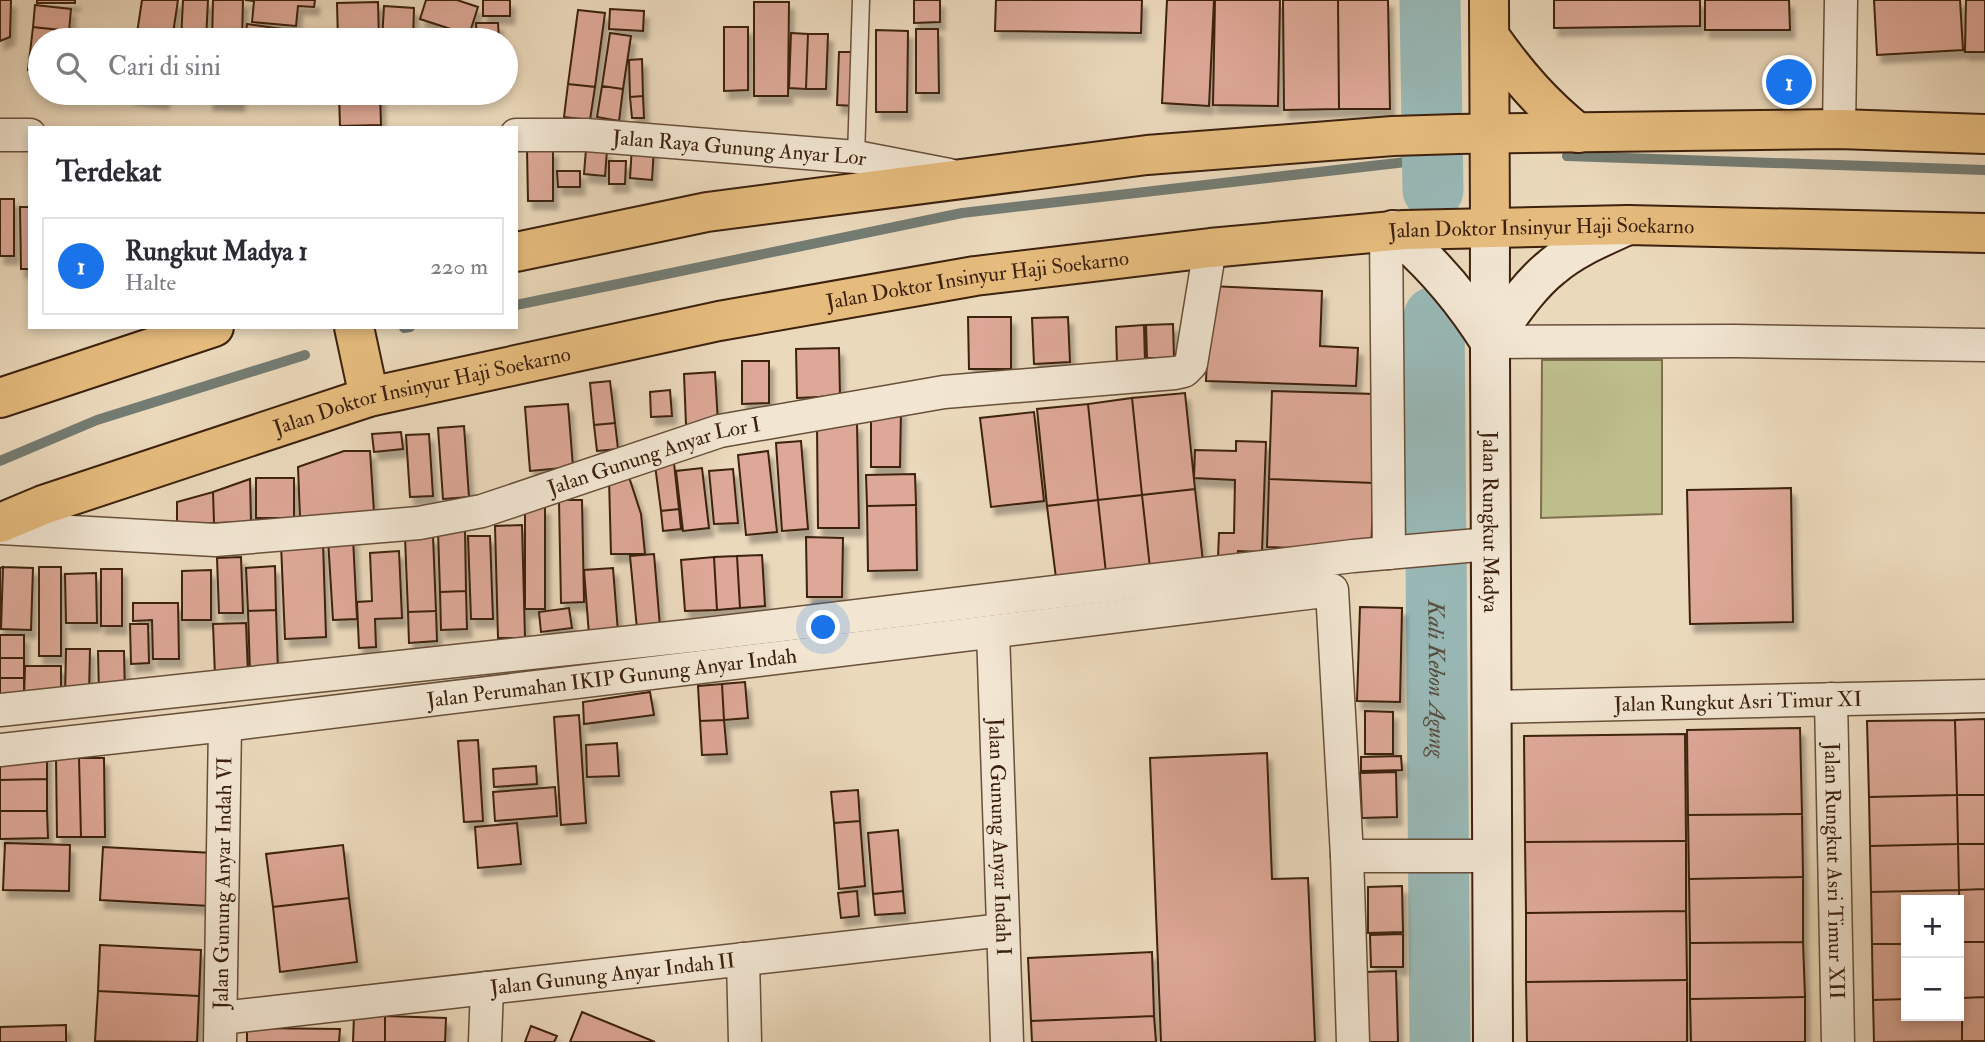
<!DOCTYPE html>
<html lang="id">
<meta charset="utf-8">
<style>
body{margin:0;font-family:"IM FELL Double Pica",serif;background:#f2f2f3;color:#2b2b33}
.controls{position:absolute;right:21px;bottom:21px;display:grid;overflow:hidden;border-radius:0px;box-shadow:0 4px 10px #0003}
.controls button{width:63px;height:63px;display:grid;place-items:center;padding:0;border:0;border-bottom:2px solid #e1e1e2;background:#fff;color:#2b2b33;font:35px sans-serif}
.you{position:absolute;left:824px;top:628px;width:24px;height:24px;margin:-18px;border:5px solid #fff;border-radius:50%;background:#1a73e8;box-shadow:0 0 0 10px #1a73e833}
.badge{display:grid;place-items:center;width:46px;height:46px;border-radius:50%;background:#1a73e8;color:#fff;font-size:23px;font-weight:700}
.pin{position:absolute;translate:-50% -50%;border:4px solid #fff;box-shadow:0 2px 7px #0006}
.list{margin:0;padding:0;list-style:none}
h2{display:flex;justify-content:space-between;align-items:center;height:91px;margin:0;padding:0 28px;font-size:30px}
h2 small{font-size:23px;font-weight:400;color:#7c7c81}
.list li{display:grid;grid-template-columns:46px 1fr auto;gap:21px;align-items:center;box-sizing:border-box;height:98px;margin:0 14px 14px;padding:0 14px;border:2px solid #e1e1e2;border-radius:0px}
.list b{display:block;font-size:26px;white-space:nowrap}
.list p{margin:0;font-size:23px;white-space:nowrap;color:#7c7c81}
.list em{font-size:23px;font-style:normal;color:#7c7c81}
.icon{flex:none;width:38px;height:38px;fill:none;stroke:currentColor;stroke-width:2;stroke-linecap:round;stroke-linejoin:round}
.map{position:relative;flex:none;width:1985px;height:1042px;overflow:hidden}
.search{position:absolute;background:#fff;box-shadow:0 4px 10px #0003;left:28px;top:28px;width:490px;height:77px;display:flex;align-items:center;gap:18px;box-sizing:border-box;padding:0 24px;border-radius:38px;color:#7c7c81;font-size:26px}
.panel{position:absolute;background:#fff;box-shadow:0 4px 10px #0003;left:28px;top:126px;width:490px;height:203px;border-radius:0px}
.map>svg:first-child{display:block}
.green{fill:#bebd8c;stroke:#7d6f4c;stroke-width:2}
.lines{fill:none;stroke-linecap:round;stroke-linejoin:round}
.stream{stroke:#747c73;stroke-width:10}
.river{stroke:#99b9b7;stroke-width:61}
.building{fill:#dda897;stroke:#3c210d;stroke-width:2;filter:url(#shadow)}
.lane-casing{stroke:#684f39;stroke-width:19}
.street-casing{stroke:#684f39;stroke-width:35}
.secondary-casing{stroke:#3c210d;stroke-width:42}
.primary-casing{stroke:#3c210d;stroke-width:42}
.lane{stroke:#f2e6d3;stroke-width:16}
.street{stroke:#f2e6d3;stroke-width:32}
.secondary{stroke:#f2e6d3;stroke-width:38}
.primary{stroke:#e6bc7e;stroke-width:38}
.labels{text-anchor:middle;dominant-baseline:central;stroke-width:6;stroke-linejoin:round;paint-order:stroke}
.street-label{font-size:21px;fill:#3c210d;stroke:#f2e6d3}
.water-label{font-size:23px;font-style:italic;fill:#584f40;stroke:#f2e6d3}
</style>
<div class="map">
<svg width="1985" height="1042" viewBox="0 0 1985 1042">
<defs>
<filter id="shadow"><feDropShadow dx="4.5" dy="8" stdDeviation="2" flood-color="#0004"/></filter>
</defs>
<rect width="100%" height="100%" fill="#ebd9bc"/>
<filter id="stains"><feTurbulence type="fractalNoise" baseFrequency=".00286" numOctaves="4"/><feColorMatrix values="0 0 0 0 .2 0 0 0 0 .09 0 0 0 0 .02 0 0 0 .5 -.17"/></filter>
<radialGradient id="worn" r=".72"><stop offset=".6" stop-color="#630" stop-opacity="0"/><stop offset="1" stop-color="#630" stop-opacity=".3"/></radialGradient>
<path class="green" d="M 1542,360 L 1662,360 L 1662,514 L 1541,518 Z"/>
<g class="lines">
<path class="stream" d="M 1567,156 L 1985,170
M 516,305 L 962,213 L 1432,159
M 404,328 L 410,327
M 0,461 L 97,420 L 305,355"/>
<g class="river">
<path d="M 1430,0 L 1433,190"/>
<path id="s1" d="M 1434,317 L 1440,1042"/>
</g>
</g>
<path class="building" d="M 0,0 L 11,0 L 10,37 L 0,41 Z
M 37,0 L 75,0 L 75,3 L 37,3 Z
M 142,0 L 178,0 L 172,40 L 136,40 Z
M 183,0 L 208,0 L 206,40 L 181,40 Z
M 213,0 L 243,0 L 242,40 L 212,40 Z
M 245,0 L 315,0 L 314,7 L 298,6 L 296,26 L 252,22 L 254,1 Z
M 426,0 L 457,0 L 478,7 L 469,35 L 420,19 Z
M 483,0 L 510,0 L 510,16 L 483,16 Z
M 914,0 L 940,0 L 940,22 L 914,23 Z
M 996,0 L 1142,0 L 1141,33 L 995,31 Z
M 1167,0 L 1214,0 L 1209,106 L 1162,103 Z
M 1215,0 L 1280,0 L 1278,106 L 1213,105 Z
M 1283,0 L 1338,0 L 1339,109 L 1284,110 Z
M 1338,0 L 1388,0 L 1390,109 L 1339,109 Z
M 1554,0 L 1700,0 L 1700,26 L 1554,28 Z
M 1705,0 L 1789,0 L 1790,30 L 1705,30 Z
M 1874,0 L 1960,0 L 1963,50 L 1877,55 Z
M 1966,0 L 1985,0 L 1985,52 L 1965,52 Z
M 378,2 L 379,40 L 338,40 L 337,3 Z
M 754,2 L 789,2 L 788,96 L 754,96 Z
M 35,5 L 71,9 L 69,31 L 33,27 Z
M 384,6 L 414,8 L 413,40 L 382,40 Z
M 610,9 L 644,11 L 643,31 L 609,29 Z
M 578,10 L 605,13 L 595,87 L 568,84 Z
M 476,23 L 498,23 L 499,40 L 477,40 Z
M 247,24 L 312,33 L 311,40 L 245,40 Z
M 33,27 L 69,31 L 68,40 L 40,40 L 40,71 L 28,70 Z
M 724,27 L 748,27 L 748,90 L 724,91 Z
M 916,29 L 938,29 L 939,93 L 916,93 Z
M 876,30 L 908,31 L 907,112 L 876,112 Z
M 610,33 L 631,36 L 623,89 L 602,86 Z
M 791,33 L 808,34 L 806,89 L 789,88 Z
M 808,34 L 828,34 L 826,89 L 806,89 Z
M 839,52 L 858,52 L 856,106 L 837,105 Z
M 642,59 L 643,96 L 630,97 L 629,60 Z
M 568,84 L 595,87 L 590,120 L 564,117 Z
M 602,86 L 623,89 L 619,121 L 597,117 Z
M 129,93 L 165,93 L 164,101 L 129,96 Z
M 210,93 L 240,93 L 240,103 L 209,102 Z
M 339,93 L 380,93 L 381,125 L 340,126 Z
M 643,96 L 644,118 L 632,118 L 630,97 Z
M 632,146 L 654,147 L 652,180 L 630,178 Z
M 527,149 L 553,149 L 553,201 L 528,201 Z
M 586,149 L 607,150 L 605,176 L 584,174 Z
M 609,161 L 626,161 L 625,184 L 609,184 Z
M 557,171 L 580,171 L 580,187 L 558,187 Z
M 0,199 L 14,199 L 14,256 L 0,256 Z
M 20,207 L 30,207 L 30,269 L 21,269 Z
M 1210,286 L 1322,291 L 1320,346 L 1358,348 L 1356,386 L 1206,381 Z
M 968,317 L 1011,317 L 1011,369 L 969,369 Z
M 1068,317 L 1070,362 L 1034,364 L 1032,318 Z
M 1173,324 L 1174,358 L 1147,358 L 1146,325 Z
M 1144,325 L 1145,363 L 1117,364 L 1116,327 Z
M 839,348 L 840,396 L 797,398 L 796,349 Z
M 742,361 L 769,361 L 769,403 L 742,404 Z
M 715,372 L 718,423 L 686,425 L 684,374 Z
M 610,381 L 615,423 L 594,425 L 590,383 Z
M 670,390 L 672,416 L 651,417 L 650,392 Z
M 1272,391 L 1376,394 L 1374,483 L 1269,479 Z
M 1185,393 L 1195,489 L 1142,495 L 1132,398 Z
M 1132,398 L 1142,495 L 1098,500 L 1088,404 Z
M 568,404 L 573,467 L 530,471 L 525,407 Z
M 1088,404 L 1098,500 L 1047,506 L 1037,409 Z
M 901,409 L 900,467 L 871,467 L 871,413 Z
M 1034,412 L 1044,501 L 991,507 L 980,418 Z
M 615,423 L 618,449 L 597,451 L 594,425 Z
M 857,423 L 859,528 L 818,528 L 817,424 Z
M 464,426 L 469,497 L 443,499 L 438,428 Z
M 401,432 L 403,449 L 374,452 L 372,434 Z
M 429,434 L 433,496 L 410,497 L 406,435 Z
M 801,441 L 808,529 L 782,531 L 776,443 Z
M 1236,441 L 1266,442 L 1262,552 L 1238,551 L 1238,558 L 1218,558 L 1219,533 L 1234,533 L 1235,480 L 1194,478 L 1195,450 L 1236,451 Z
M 344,451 L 370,451 L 374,512 L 300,517 L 298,467 Z
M 768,451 L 777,532 L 746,535 L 738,455 Z
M 674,463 L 679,509 L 661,511 L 655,465 Z
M 702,468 L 709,528 L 683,531 L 676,471 Z
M 733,469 L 738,523 L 714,524 L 709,471 Z
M 915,474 L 916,505 L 867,506 L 866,475 Z
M 629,477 L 641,514 L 645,554 L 611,554 L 609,478 Z
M 256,478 L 294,478 L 294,518 L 256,518 Z
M 250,479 L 251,522 L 214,523 L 213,492 Z
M 1269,479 L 1374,483 L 1371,551 L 1267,547 Z
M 1791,488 L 1793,622 L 1690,624 L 1687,490 Z
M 1195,489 L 1203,562 L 1150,568 L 1142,495 Z
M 213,492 L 214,523 L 177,523 L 177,502 Z
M 1142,495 L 1150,568 L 1106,573 L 1098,500 Z
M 559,500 L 582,500 L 584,602 L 561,603 Z
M 1098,500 L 1106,573 L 1056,578 L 1047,506 Z
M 916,505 L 917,570 L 868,571 L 867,506 Z
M 525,507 L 545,507 L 545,609 L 525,609 Z
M 679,509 L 681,529 L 663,531 L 661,511 Z
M 522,525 L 525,638 L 498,638 L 495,526 Z
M 465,529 L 466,591 L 440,592 L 438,530 Z
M 433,536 L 436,611 L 408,612 L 405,537 Z
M 468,536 L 490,536 L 493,619 L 471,619 Z
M 806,537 L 843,538 L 842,597 L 807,597 Z
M 353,538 L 357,619 L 333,620 L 328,539 Z
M 323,542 L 326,637 L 285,639 L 281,544 Z
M 399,551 L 402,618 L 375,619 L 376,647 L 359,648 L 357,602 L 372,601 L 370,553 Z
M 654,554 L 660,627 L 637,629 L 630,556 Z
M 762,555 L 765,606 L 740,608 L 737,556 Z
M 737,556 L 740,608 L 717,610 L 714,557 Z
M 241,557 L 243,613 L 219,613 L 217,558 Z
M 714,557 L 717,610 L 685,611 L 681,560 Z
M 275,566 L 276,610 L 248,611 L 246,568 Z
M 3,567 L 1,629 L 0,629 L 0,568 Z
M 3,567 L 33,568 L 31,630 L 1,629 Z
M 39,567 L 61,567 L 61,656 L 39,656 Z
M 613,568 L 618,632 L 589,635 L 584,570 Z
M 101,569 L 122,569 L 122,626 L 101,626 Z
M 211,570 L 211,620 L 182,620 L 182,571 Z
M 96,573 L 97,623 L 66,623 L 65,574 Z
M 466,591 L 467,629 L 441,630 L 440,592 Z
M 133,603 L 178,603 L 179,659 L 153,659 L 152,620 L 133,621 Z
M 1360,607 L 1402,608 L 1400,702 L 1357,701 Z
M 569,608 L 572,628 L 541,632 L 539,612 Z
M 276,610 L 278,672 L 250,673 L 248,611 Z
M 436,611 L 437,641 L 409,643 L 408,612 Z
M 246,623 L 248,675 L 215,676 L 213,624 Z
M 130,624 L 148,624 L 149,663 L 131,664 Z
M 0,635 L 24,635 L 24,658 L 0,658 Z
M 66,649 L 90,649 L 89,696 L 65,696 Z
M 98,651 L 124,651 L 125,696 L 99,696 Z
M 0,658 L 24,658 L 24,678 L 0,678 Z
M 25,666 L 61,666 L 61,698 L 24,698 Z
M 0,678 L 24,678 L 24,703 L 0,703 Z
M 745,682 L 748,718 L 724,720 L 722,684 Z
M 722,684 L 724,720 L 700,721 L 698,686 Z
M 650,692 L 654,715 L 584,724 L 583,702 Z
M 1365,711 L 1393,712 L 1393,754 L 1365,754 Z
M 579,715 L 586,823 L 561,825 L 554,717 Z
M 1985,719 L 1985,795 L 1957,795 L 1955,720 Z
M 724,720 L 727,754 L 702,755 L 700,721 Z
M 1955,720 L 1957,795 L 1869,797 L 1867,721 Z
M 1800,728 L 1802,814 L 1688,815 L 1687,730 Z
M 1685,734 L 1686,841 L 1525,842 L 1524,736 Z
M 478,740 L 483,821 L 464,822 L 458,741 Z
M 617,743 L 619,776 L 587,777 L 586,745 Z
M 47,753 L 47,779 L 0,780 L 0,754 Z
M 1267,753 L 1272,879 L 1308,878 L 1315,1042 L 1161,1042 L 1150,758 Z
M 1401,756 L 1402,770 L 1361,771 L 1361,757 Z
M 56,758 L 79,758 L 81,837 L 57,837 Z
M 79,758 L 104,758 L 105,837 L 81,837 Z
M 536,766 L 537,784 L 494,787 L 493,769 Z
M 1396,772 L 1397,817 L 1362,818 L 1360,773 Z
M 47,779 L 47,811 L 0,811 L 0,780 Z
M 555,787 L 557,816 L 495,821 L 493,792 Z
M 858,790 L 860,821 L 834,823 L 831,792 Z
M 1957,795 L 1985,795 L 1985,844 L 1958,844 Z
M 1957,795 L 1958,844 L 1870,846 L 1869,797 Z
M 0,811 L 47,811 L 48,838 L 0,839 Z
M 1802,814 L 1803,877 L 1689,879 L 1688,815 Z
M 860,821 L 865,886 L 839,889 L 834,823 Z
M 517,823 L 521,864 L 478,868 L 475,827 Z
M 898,830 L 903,891 L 873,894 L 868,833 Z
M 1686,841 L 1686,911 L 1526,913 L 1525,842 Z
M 5,843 L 70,845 L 69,891 L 3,890 Z
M 1958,844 L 1985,844 L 1985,889 L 1959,890 Z
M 1958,844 L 1959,890 L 1871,892 L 1870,846 Z
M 343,845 L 349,898 L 273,907 L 266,854 Z
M 103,847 L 213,853 L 210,906 L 100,900 Z
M 1803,877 L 1803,942 L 1690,943 L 1689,879 Z
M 1402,886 L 1403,932 L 1368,933 L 1368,887 Z
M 1985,889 L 1985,942 L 1961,942 L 1959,890 Z
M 1959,890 L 1961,942 L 1959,942 L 1959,900 L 1906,900 L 1906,944 L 1872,944 L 1871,892 Z
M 857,891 L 859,916 L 841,918 L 838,893 Z
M 903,891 L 905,913 L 875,915 L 873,894 Z
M 349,898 L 357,962 L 280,972 L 273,907 Z
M 1686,911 L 1687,980 L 1526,982 L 1526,913 Z
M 1403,934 L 1403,967 L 1371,967 L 1370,935 Z
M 1803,942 L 1805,997 L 1690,999 L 1690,943 Z
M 1959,942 L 1961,942 L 1962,998 L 1959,998 Z
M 1961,942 L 1985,942 L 1985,997 L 1962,998 Z
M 1872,944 L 1906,944 L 1906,999 L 1873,1000 Z
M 100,945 L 201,950 L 199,996 L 98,991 Z
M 1152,952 L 1154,1016 L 1031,1021 L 1028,958 Z
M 1396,971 L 1398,1042 L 1366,1042 L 1364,972 Z
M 1687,980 L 1687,1042 L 1527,1042 L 1526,982 Z
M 98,991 L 199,996 L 197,1042 L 95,1041 Z
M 1805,997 L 1805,1042 L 1691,1042 L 1690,999 Z
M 1985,997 L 1985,1041 L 1962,1041 L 1962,998 Z
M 1959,998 L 1962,998 L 1962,1041 L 1874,1042 L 1873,1000 L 1906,999 L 1906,1016 L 1959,1016 Z
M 582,1012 L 655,1042 L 570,1042 Z
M 354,1016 L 385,1016 L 385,1042 L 353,1042 Z
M 385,1016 L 446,1018 L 445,1042 L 385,1042 Z
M 1154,1016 L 1156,1042 L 1032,1042 L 1031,1021 Z
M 66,1025 L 66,1042 L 0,1042 L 0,1027 Z
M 531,1026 L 557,1036 L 554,1042 L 525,1042 Z
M 247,1028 L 340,1029 L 339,1042 L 247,1042 Z"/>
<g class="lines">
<g class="lane-casing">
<path id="lane" d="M 856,157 L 861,0"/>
</g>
<g class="street-casing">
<g id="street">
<path d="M 1839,129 L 1841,0"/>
<path d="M 0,135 L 30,135"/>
<path id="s2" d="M 516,135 L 586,135 L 856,157 L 949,175"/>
<path d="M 1386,231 L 1389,553"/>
<path d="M 1490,342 L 1735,341 L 1985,345"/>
<path id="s3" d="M 0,528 L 215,540 L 419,523 L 482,511 L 720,431 L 944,392 L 1175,373 L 1184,371 L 1191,364 L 1210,248"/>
<path id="s4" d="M 993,632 L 1007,1042"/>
<path id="s5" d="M 1831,699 L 1838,1042"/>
<path id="s6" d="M 1491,707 L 1985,696"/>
<path d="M 0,710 L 698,635 L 1353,556 L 1489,544"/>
<path id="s7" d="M 0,750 L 225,725 L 1332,590 L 1347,856 L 1353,1042"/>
<path d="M 1347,856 L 1493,856"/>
<path d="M 743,959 L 745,1042"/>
<path id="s8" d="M 221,1018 L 1003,930"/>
<path id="s9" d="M 220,1042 L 225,725"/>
<path d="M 485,1042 L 487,988"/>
</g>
</g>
<g class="secondary-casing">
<g id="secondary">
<path id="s10" d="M 1490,226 C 1489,498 1493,770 1493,1042"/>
<path d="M 1393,230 C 1433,263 1463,299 1490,342"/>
<path d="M 1490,342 C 1509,316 1527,287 1552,267 C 1574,248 1602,237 1628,225"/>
</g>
</g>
<g class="primary-casing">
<g id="primary">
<path d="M 1489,0 L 1490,226"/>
<path d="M 1490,37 C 1517,75 1542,104 1578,133"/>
<path d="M 516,252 L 707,212 L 1147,155 L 1393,136 L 1457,134 L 1839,129 L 1985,134"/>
<path d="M 354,327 L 369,397"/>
<path d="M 0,398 L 214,327"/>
<path id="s11" d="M 0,523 L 43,505 L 369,397 L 719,321 L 975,276 L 1210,248 L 1404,230 L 1628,225 L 1985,233"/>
</g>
</g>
<use href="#lane" class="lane"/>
<use href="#street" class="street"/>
<use href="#secondary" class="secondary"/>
<use href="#primary" class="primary"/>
</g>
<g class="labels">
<g class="street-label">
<text stroke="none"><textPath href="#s2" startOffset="224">Jalan Raya Gunung Anyar Lor</textPath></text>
<text stroke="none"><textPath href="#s11" startOffset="1577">Jalan Doktor Insinyur Haji Soekarno</textPath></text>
<text stroke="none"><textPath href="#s11" startOffset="1010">Jalan Doktor Insinyur Haji Soekarno</textPath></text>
<text stroke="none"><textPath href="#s11" startOffset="443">Jalan Doktor Insinyur Haji Soekarno</textPath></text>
<text stroke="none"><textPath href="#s3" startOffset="665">Jalan Gunung Anyar Lor I</textPath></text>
<text stroke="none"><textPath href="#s10" startOffset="296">Jalan Rungkut Madya</textPath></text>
<text stroke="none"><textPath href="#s7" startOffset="616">Jalan Perumahan IKIP Gunung Anyar Indah</textPath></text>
<text stroke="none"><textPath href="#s6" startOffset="247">Jalan Rungkut Asri Timur XI</textPath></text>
<text stroke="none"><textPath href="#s4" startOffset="205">Jalan Gunung Anyar Indah I</textPath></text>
<text stroke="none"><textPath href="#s5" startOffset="172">Jalan Rungkut Asri Timur XII</textPath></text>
<text stroke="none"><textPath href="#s9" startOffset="159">Jalan Gunung Anyar Indah VI</textPath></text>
<text stroke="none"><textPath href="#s8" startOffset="394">Jalan Gunung Anyar Indah II</textPath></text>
</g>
<g class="water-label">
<text stroke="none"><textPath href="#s1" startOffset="362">Kali Kebon Agung</textPath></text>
</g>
</g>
<rect width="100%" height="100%" filter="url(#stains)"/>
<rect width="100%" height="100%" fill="url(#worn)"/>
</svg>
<div class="controls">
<button>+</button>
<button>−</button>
</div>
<div class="you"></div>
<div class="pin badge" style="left:1789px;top:82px">1</div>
<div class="search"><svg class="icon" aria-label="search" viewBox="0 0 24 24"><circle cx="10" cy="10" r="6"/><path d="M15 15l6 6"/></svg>Cari di sini</div>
<section class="panel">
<h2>Terdekat<small></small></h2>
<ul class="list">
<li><span class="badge">1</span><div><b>Rungkut Madya 1</b><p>Halte</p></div><em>220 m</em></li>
</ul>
</section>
</div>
